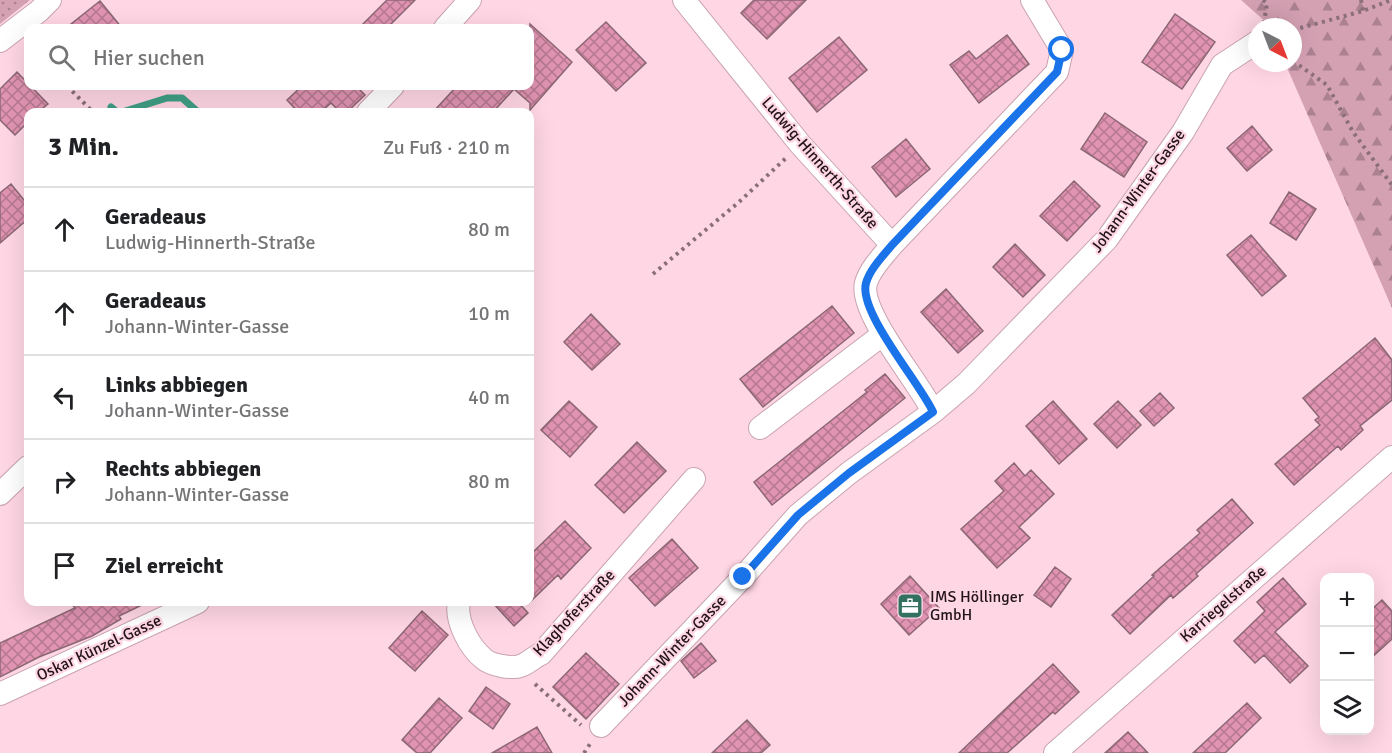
<!DOCTYPE html>
<html lang="de">
<meta charset="utf-8">
<style>
body{margin:0;font-family:Signika,sans-serif;background:#f6f6f6;color:#202124}
.controls{position:absolute;right:18px;bottom:18px;display:grid;overflow:hidden;border-radius:12px;box-shadow:0 6px 24px #0002}
.controls button{width:54px;height:54px;display:grid;place-items:center;padding:0;border:0;border-bottom:2px solid #e0e0e0;background:#fff;color:#202124;font:30px sans-serif}
.compass{position:absolute;left:1248px;top:18px;width:54px;height:54px;border-radius:50%;background:#fff;box-shadow:0 6px 24px #0002;rotate:138deg}
.stop{position:absolute;width:18px;height:18px;margin:-14px;border:4px solid #1a73e8;border-radius:50%;background:#fff}
.stop.end{background:#1a73e8;border-color:#fff;box-shadow:0 2px 6px #0008}
.list{margin:0;padding:0;list-style:none}
h2{display:flex;justify-content:space-between;align-items:center;height:78px;margin:0;padding:0 24px;font-size:26px}
h2 small{font-size:20px;font-weight:400;color:#757577}
.list li{display:grid;grid-template-columns:39px 1fr auto;gap:18px;align-items:center;box-sizing:border-box;height:84px;padding:0 24px;border-top:2px solid #e0e0e0}
.list b{display:block;font-size:22px;white-space:nowrap}
.list p{margin:0;font-size:20px;white-space:nowrap;color:#757577}
.list em{font-size:20px;font-style:normal;color:#757577}
.icon{flex:none;width:33px;height:33px;fill:none;stroke:currentColor;stroke-width:2;stroke-linecap:round;stroke-linejoin:round}
.map{position:relative;flex:none;width:1392px;height:753px;overflow:hidden}
.search{position:absolute;background:#fff;box-shadow:0 6px 24px #0002;left:24px;top:24px;width:510px;height:66px;display:flex;align-items:center;gap:15px;box-sizing:border-box;padding:0 21px;border-radius:12px;color:#757577;font-size:22px}
.panel{position:absolute;background:#fff;box-shadow:0 6px 24px #0002;left:24px;top:108px;width:510px;height:498px;border-radius:12px}
.map>svg:first-child{display:block}
.grass{fill:url(#grass-dots)}
.forest{fill:url(#forest-firs)}
.lines{fill:none;stroke-linecap:round;stroke-linejoin:round}
.stream{stroke:#409f85;stroke-width:7}
.building{fill:url(#building-cross-hatch);stroke:#8b6774;stroke-width:1.5}
.street-casing{stroke:#c9a3b0;stroke-width:24}
.path{stroke:#8a6f79;stroke-width:4;stroke-dasharray:3 4.5;stroke-linecap:butt}
.street{stroke:#fff;stroke-width:22}
.route{stroke:#1a73e8;stroke-width:8}
.labels{text-anchor:middle;dominant-baseline:central;stroke-width:4.5;stroke-linejoin:round;paint-order:stroke}
.street-label{font-size:16px;fill:#22141a;stroke:#ffd6e4}
.poi-label{font-size:16px;fill:#22141a;stroke:#ffd6e4;text-anchor:start}
</style>
<div class="map">
<svg width="1392" height="753" viewBox="0 0 1392 753">
<defs>
<pattern id="grass-dots" width="8" height="8" patternUnits="userSpaceOnUse" patternTransform="scale(1.5)"><rect width="8" height="8" fill="#d4a1b3"/><path d="M2 2h.1M6 6h.1" fill="none" stroke="#ac8291" stroke-width="1.8" stroke-linecap="round"/></pattern>
<pattern id="forest-firs" width="22" height="20" patternUnits="userSpaceOnUse" patternTransform="scale(1.5)"><rect width="22" height="20" fill="#d4a1b3"/><path d="M5 1l3.5 6h-7zM16 11l3.5 6h-7z" fill="#ac8291"/></pattern>
<pattern id="building-cross-hatch" width="8" height="8" patternUnits="userSpaceOnUse" patternTransform="scale(1.5)"><rect width="8" height="8" fill="#e094b1"/><path d="M0 0l8 8M0 8l8-8" fill="none" stroke="#b5788f"/></pattern>
</defs>
<rect width="100%" height="100%" fill="#ffd6e4"/>
<path class="grass" d="M 0,0 L 30,0 L 0,24 Z"/>
<path class="forest" d="M 1241,0 L 1392,0 L 1392,308 L 1285,63 L 1293,63 L 1293,27 L 1269,27 L 1267,23 Z"/>
<g class="lines">
<path class="stream" d="M 111,107 L 117,112
M 122,112 L 167,98 L 182,98 L 198,112"/>
</g>
<path class="building" d="M 387,0 L 415,0 L 387,28 L 359,28 Z
M 754,0 L 806,0 L 767,39 L 741,13 Z
M 100,1 L 122,28 L 66,28 Z
M 1175,14 L 1215,42 L 1182,89 L 1142,62 Z
M 606,22 L 646,63 L 616,91 L 576,50 Z
M 530,24 L 572,62 L 530,110 L 530,103 L 514,89 L 493,112 L 433,112 L 457,86 L 530,86 Z
M 1007,35 L 1029,64 L 979,103 L 950,65 L 969,51 L 976,59 Z
M 839,37 L 867,70 L 817,112 L 789,78 Z
M 17,72 L 48,104 L 38,112 L 28,112 L 28,122 L 15,135 L 0,120 L 0,89 Z
M 302,86 L 356,86 L 365,95 L 347,112 L 340,112 L 331,103 L 321,112 L 298,112 L 287,100 Z
M 1105,113 L 1147,142 L 1124,177 L 1081,149 Z
M 1252,126 L 1272,150 L 1247,171 L 1227,148 Z
M 906,139 L 930,169 L 896,197 L 872,167 Z
M 1074,181 L 1100,206 L 1067,241 L 1040,216 Z
M 11,184 L 28,205 L 28,219 L 0,243 L 0,193 Z
M 1289,192 L 1316,209 L 1296,240 L 1270,223 Z
M 1251,235 L 1286,276 L 1262,296 L 1227,255 Z
M 1015,244 L 1045,275 L 1023,297 L 993,267 Z
M 946,289 L 983,331 L 958,353 L 921,312 Z
M 832,306 L 854,333 L 763,407 L 740,379 Z
M 591,314 L 620,344 L 592,370 L 564,342 Z
M 1375,338 L 1392,360 L 1392,400 L 1360,426 L 1363,430 L 1341,450 L 1338,446 L 1294,485 L 1275,464 L 1320,425 L 1315,420 L 1319,417 L 1303,398 Z
M 885,374 L 905,398 L 772,505 L 754,482 L 867,392 L 865,390 Z
M 1160,393 L 1174,408 L 1154,426 L 1140,411 Z
M 569,401 L 597,427 L 570,457 L 541,430 Z
M 1053,401 L 1087,439 L 1059,464 L 1026,426 Z
M 1118,401 L 1141,425 L 1117,448 L 1094,424 Z
M 637,442 L 666,471 L 624,513 L 595,485 Z
M 1014,463 L 1025,476 L 1031,470 L 1054,494 L 1019,527 L 1030,538 L 997,568 L 961,529 L 1004,491 L 995,481 Z
M 1232,499 L 1253,523 L 1196,574 L 1198,576 L 1173,598 L 1171,595 L 1130,634 L 1112,615 L 1154,576 L 1152,575 L 1200,533 L 1197,530 Z
M 565,521 L 591,548 L 561,579 L 558,575 L 530,602 L 530,555 Z
M 672,539 L 698,568 L 655,606 L 629,578 Z
M 1055,567 L 1071,579 L 1051,607 L 1034,595 Z
M 910,576 L 939,608 L 909,635 L 881,604 Z
M 1283,578 L 1306,604 L 1275,632 L 1308,666 L 1290,683 L 1264,655 L 1255,663 L 1234,641 L 1265,611 L 1257,602 Z
M 1382,600 L 1392,611 L 1392,639 L 1370,659 L 1370,611 Z
M 70,602 L 148,602 L 119,616 L 121,619 L 92,636 L 39,657 L 0,677 L 0,643 L 75,608 Z
M 492,602 L 518,602 L 528,613 L 514,626 Z
M 422,611 L 448,635 L 415,671 L 389,648 Z
M 701,643 L 716,661 L 694,678 L 681,661 Z
M 586,653 L 619,684 L 586,719 L 553,687 Z
M 1053,664 L 1079,692 L 1055,714 L 1053,712 L 1007,753 L 959,753 Z
M 486,687 L 510,704 L 493,729 L 469,711 Z
M 439,698 L 462,718 L 430,753 L 417,753 L 402,740 Z
M 1247,703 L 1261,718 L 1225,753 L 1193,753 Z
M 747,720 L 770,745 L 761,753 L 712,753 Z
M 537,727 L 552,753 L 492,753 Z
M 1128,732 L 1148,753 L 1105,753 Z"/>
<g class="lines">
<g class="street-casing">
<path id="street" d="M 684,0 L 800,144 L 892,245 L 1057,72 L 1062,50 L 1032,0
M 445,28 L 470,0
M 0,41 L 39,11 L 50,0
M 368,112 L 393,86
M 933,412 L 966,384 L 1107,239 L 1183,132 L 1222,65 L 1257,42
M 760,428 L 882,335
M 0,494 L 28,467
M 459,602 C 455,620 469,647 484,659 C 491,665 511,669 520,666 C 527,664 534,657 541,654 L 694,479
M 0,694 L 198,602
M 601,726 L 743,577 L 798,515 L 849,473 L 933,412 C 920,383 858,312 866,283 C 870,269 883,256 892,245
M 1055,753 L 1392,457"/>
</g>
<path class="path" d="M 1263,0 L 1267,3 L 1264,23
M 1361,0 L 1363,11
M 1293,30 L 1363,11 L 1391,0
M 1293,61 L 1327,85 L 1353,132 L 1392,185
M 67,86 L 93,112
M 653,274 L 739,202 L 786,158
M 535,684 L 581,725
M 584,753 L 590,744"/>
<use href="#street" class="street"/>
</g>
<g class="lines">
<path class="route" d="M 743,577 L 798,515 L 849,473 L 933,412 C 920,383 858,312 866,283 C 870,269 883,256 892,245 L 1057,72 L 1062,50"/>
</g>
<defs>
<g id="office-square" transform="scale(1.35)"><rect x="-9" y="-9" width="18" height="18" rx="4" fill="#32715f" stroke="#ffd6e4"/><path d="M-6-3h4V-5.5h4V-3h4V5H-6ZM-1-4.5V-3h2v-1.5ZM-6 0V1H6V0Z" fill="#fff"/></g>
</defs>
<g fill-rule="evenodd">
<use href="#office-square" x="910" y="606"/>
</g>
<g class="labels">
<g class="street-label">
<text transform="translate(820 163) rotate(49)">Ludwig-Hinnerth-Straße</text>
<text transform="translate(1138 191) rotate(-54)">Johann-Winter-Gasse</text>
<text transform="translate(1223 604) rotate(-41)">Karriegelstraße</text>
<text transform="translate(574 613) rotate(-47)">Klaghoferstraße</text>
<text transform="translate(99 648) rotate(-25)">Oskar Künzel-Gasse</text>
<text transform="translate(672 651) rotate(-46)">Johann-Winter-Gasse</text>
</g>
<g class="poi-label">
<text x="930" y="597">IMS Höllinger<tspan x="930" dy="18">GmbH</tspan></text>
</g>
</g>
</svg>
<div class="controls">
<button>+</button>
<button>−</button>
<button><svg class="icon" aria-label="layers" viewBox="0 0 24 24"><path d="M12 4l9 5-9 5-9-5zM3 14l9 5 9-5"/></svg></button>
</div>
<svg class="compass" viewBox="-18 -18 36 36"><path d="M0-13l5 13h-10z" fill="#e53935"/><path d="M0 13l5-13h-10z" fill="#757577"/></svg>
<div class="stop" style="left:1062px;top:50px"></div>
<div class="stop end" style="left:743px;top:577px"></div>
<div class="search"><svg class="icon" aria-label="search" viewBox="0 0 24 24"><circle cx="10" cy="10" r="6"/><path d="M15 15l6 6"/></svg>Hier suchen</div>
<section class="panel">
<h2>3 Min.<small>Zu Fuß · 210 m</small></h2>
<ul class="list">
<li><svg class="icon" aria-label="ahead" viewBox="0 0 24 24"><path d="M12 20V5M6 11l6-6 6 6"/></svg><div><b>Geradeaus</b><p>Ludwig-Hinnerth-Straße</p></div><em>80 m</em></li>
<li><svg class="icon" aria-label="ahead" viewBox="0 0 24 24"><path d="M12 20V5M6 11l6-6 6 6"/></svg><div><b>Geradeaus</b><p>Johann-Winter-Gasse</p></div><em>10 m</em></li>
<li><svg class="icon" aria-label="left" viewBox="0 0 24 24"><path d="M17 20v-9H6M10 6l-5 5 5 5"/></svg><div><b>Links abbiegen</b><p>Johann-Winter-Gasse</p></div><em>40 m</em></li>
<li><svg class="icon" aria-label="right" viewBox="0 0 24 24"><path d="M7 20v-9h11M14 6l5 5-5 5"/></svg><div><b>Rechts abbiegen</b><p>Johann-Winter-Gasse</p></div><em>80 m</em></li>
<li><svg class="icon" aria-label="arrive" viewBox="0 0 24 24"><path d="M6 21V4h12l-3 4 3 4H6"/></svg><div><b>Ziel erreicht</b></div></li>
</ul>
</section>
</div>
